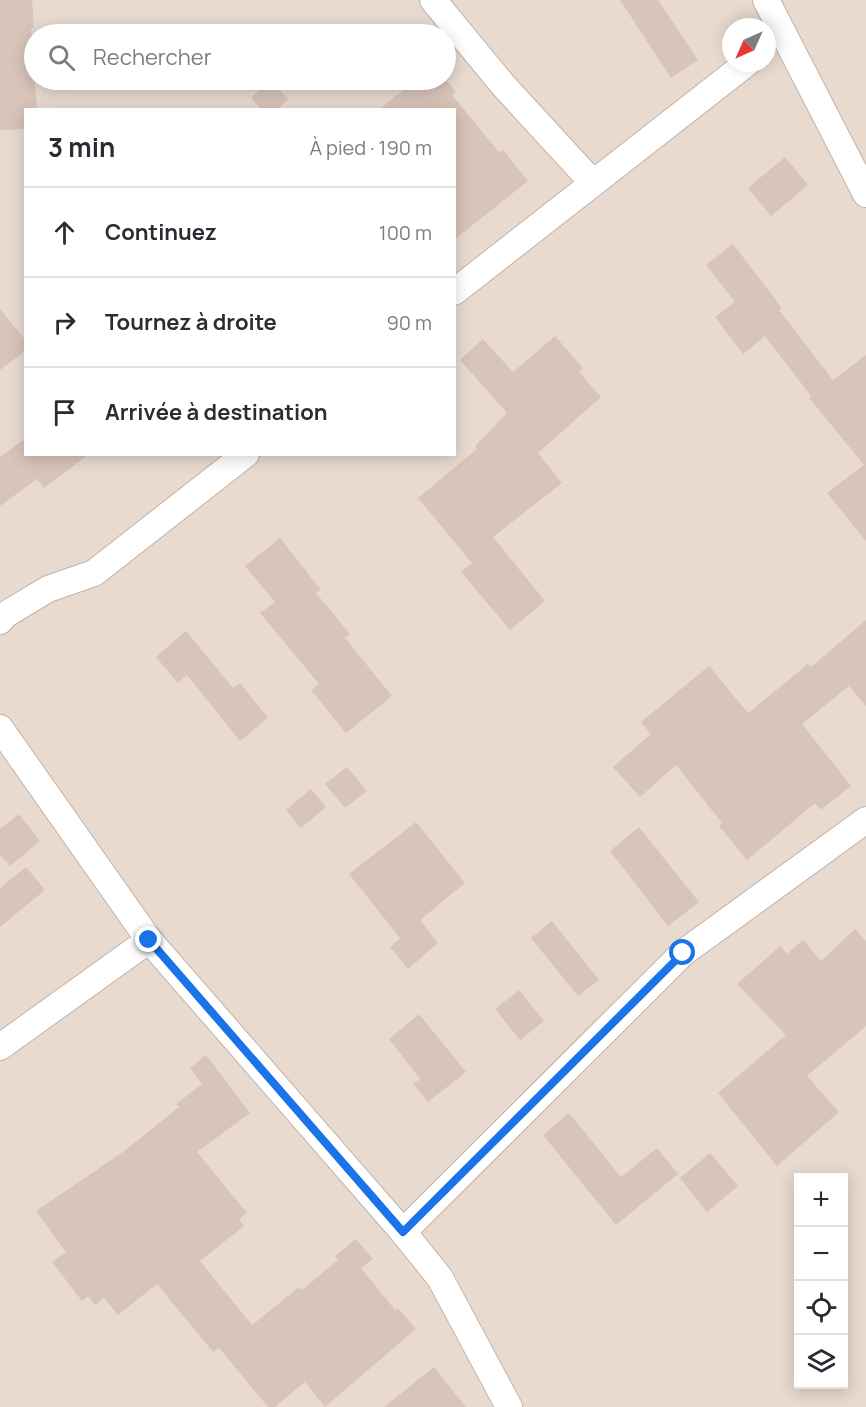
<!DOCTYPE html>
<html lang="fr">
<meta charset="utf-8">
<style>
body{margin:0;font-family:Manrope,sans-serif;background:#f7f7f7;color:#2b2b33}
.controls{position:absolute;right:18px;bottom:18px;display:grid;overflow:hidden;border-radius:0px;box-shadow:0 3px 15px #0003}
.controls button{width:54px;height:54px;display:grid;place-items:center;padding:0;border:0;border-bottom:2px solid #e1e1e2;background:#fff;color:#2b2b33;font:30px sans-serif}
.compass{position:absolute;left:722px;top:18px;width:54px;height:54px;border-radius:50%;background:#fff;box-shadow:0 3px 15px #0003;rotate:225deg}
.stop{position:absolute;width:18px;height:18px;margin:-14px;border:4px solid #1a73e8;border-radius:50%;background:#fff}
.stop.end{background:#1a73e8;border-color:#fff;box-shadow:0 2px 6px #0008}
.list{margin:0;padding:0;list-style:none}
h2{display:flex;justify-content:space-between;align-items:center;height:78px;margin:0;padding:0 24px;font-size:26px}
h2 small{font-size:20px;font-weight:400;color:#7c7c81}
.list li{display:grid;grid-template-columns:39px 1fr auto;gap:18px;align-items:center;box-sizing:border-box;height:90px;padding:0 24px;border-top:2px solid #e1e1e2}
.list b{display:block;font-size:22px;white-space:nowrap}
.list em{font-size:20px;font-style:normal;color:#7c7c81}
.icon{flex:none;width:33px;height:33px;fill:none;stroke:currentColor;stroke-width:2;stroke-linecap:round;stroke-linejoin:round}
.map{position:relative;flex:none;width:866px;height:1407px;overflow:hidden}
.search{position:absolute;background:#fff;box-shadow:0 3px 15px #0003;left:24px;top:24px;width:432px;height:66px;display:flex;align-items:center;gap:15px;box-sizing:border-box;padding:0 21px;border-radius:33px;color:#7c7c81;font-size:22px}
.panel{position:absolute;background:#fff;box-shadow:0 3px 15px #0003;left:24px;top:108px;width:432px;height:348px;border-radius:0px}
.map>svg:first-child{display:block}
.residential{fill:#e8dacf;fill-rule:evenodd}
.building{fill:#d9c4b9}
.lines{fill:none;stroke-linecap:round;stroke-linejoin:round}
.minor-casing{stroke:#c3b2a7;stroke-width:28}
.minor{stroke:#fff;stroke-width:26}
.route{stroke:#1a73e8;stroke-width:8}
</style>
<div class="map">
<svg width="866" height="1407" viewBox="0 0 866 1407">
<rect width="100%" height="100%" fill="#f3eae2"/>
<path class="residential" d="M 0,0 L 866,0 L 866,1407 L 0,1407 ZM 731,27 L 767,27 L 767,63 L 731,63 ZM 34,34 L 446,34 L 446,80 L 34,80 ZM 26,110 L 454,110 L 454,454 L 26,454 ZM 798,1178 L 844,1178 L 844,1384 L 798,1384 Z"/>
<path class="building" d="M 0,0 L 32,0 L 34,28 L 31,28 L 37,110 L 26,110 L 26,129 L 0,130 Z
M 620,0 L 658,0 L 698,60 L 671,78 Z
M 270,80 L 288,99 L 277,110 L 262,110 L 251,98 Z
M 415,80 L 446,80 L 456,92 L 452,95 L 499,152 L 503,150 L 528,181 L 454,240 L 454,110 L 379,110 Z
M 785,157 L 808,185 L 771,216 L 748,188 Z
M 733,244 L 782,308 L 779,310 L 833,380 L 866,355 L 866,541 L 827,493 L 864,465 L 809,398 L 811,396 L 765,336 L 743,354 L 715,317 L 735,302 L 706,265 Z
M 0,309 L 26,341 L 26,350 L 0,370 Z
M 555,336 L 583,368 L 579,372 L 601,397 L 538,453 L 562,483 L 493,537 L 545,601 L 510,630 L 461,572 L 472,563 L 418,498 L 477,449 L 475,446 L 507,413 L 460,360 L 483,339 L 513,372 Z
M 26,438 L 26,454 L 89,454 L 44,488 L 37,479 L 0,506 L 0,457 Z
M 280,538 L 321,590 L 316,593 L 350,634 L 345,638 L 392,696 L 346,733 L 311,690 L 319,684 L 260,613 L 275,602 L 245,566 Z
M 866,620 L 866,706 L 849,686 L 802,724 L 851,786 L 821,810 L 815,803 L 747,860 L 719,826 L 722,823 L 676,765 L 640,797 L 613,767 L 651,734 L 641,722 L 709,666 L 748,713 L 808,664 L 811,667 Z
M 186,631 L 233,688 L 240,683 L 268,718 L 240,741 L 187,675 L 178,683 L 156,657 Z
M 347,767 L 367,791 L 345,808 L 325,784 Z
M 311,789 L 326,807 L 301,828 L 286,810 Z
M 19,814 L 40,841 L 10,866 L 0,855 L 0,829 Z
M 416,822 L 465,883 L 420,920 L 438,943 L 408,969 L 390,947 L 400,938 L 349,874 Z
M 639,827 L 699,902 L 668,926 L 610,851 Z
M 26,867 L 45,890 L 0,927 L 0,888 Z
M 552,921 L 599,980 L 578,996 L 531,938 Z
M 855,929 L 866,941 L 866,1026 L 807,1076 L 839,1112 L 777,1166 L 718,1093 L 786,1035 L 737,984 L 780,946 L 787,954 L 803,940 L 821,961 Z
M 519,990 L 544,1021 L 520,1040 L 495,1009 Z
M 419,1014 L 466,1072 L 428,1102 L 413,1084 L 420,1079 L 389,1039 Z
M 206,1055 L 250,1113 L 197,1152 L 247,1213 L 239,1219 L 244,1226 L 200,1261 L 252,1325 L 299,1287 L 302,1290 L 338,1260 L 335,1256 L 356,1239 L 373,1259 L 361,1268 L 395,1310 L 398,1308 L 416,1329 L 325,1407 L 305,1382 L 275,1407 L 268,1407 L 219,1348 L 213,1352 L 157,1284 L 118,1315 L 104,1298 L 95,1305 L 88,1296 L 82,1301 L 52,1262 L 66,1252 L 36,1211 L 123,1152 L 179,1107 L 176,1104 L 202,1084 L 190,1068 Z
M 569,1113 L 621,1177 L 657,1148 L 678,1174 L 616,1225 L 543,1135 Z
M 710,1153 L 738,1186 L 707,1212 L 680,1178 Z
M 434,1367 L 466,1407 L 384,1407 Z"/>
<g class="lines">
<g class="minor-casing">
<path id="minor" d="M 433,0 L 503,85 L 593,183
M 766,0 L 866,194
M 454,292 L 747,63
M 0,621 L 5,615 L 48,589 L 94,573 L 246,454
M 0,728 L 149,940 L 403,1232 L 440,1278 L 509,1407
M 0,1047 L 149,940
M 403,1232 L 683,953 L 866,820"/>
</g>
<use href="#minor" class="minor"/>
</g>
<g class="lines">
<path class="route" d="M 149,940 L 403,1232 L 683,953"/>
</g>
</svg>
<div class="controls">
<button>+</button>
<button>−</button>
<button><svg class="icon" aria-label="locate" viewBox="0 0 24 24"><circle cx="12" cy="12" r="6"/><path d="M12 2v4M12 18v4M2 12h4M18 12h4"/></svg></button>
<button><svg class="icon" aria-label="layers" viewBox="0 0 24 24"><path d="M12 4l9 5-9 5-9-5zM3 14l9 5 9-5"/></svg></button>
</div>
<svg class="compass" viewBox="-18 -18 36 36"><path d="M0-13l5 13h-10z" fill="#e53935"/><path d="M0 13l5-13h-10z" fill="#7c7c81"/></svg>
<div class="stop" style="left:683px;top:953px"></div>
<div class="stop end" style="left:149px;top:940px"></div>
<div class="search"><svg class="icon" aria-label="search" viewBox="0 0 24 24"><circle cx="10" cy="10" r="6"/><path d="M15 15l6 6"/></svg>Rechercher</div>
<section class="panel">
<h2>3 min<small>À pied · 190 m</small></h2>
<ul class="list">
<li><svg class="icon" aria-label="ahead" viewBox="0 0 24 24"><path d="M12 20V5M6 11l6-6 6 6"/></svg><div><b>Continuez</b></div><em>100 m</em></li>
<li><svg class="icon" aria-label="right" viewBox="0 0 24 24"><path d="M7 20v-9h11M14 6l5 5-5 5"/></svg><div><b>Tournez à droite</b></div><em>90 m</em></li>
<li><svg class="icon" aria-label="arrive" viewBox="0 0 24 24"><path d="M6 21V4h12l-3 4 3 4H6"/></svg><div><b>Arrivée à destination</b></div></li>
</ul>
</section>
</div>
